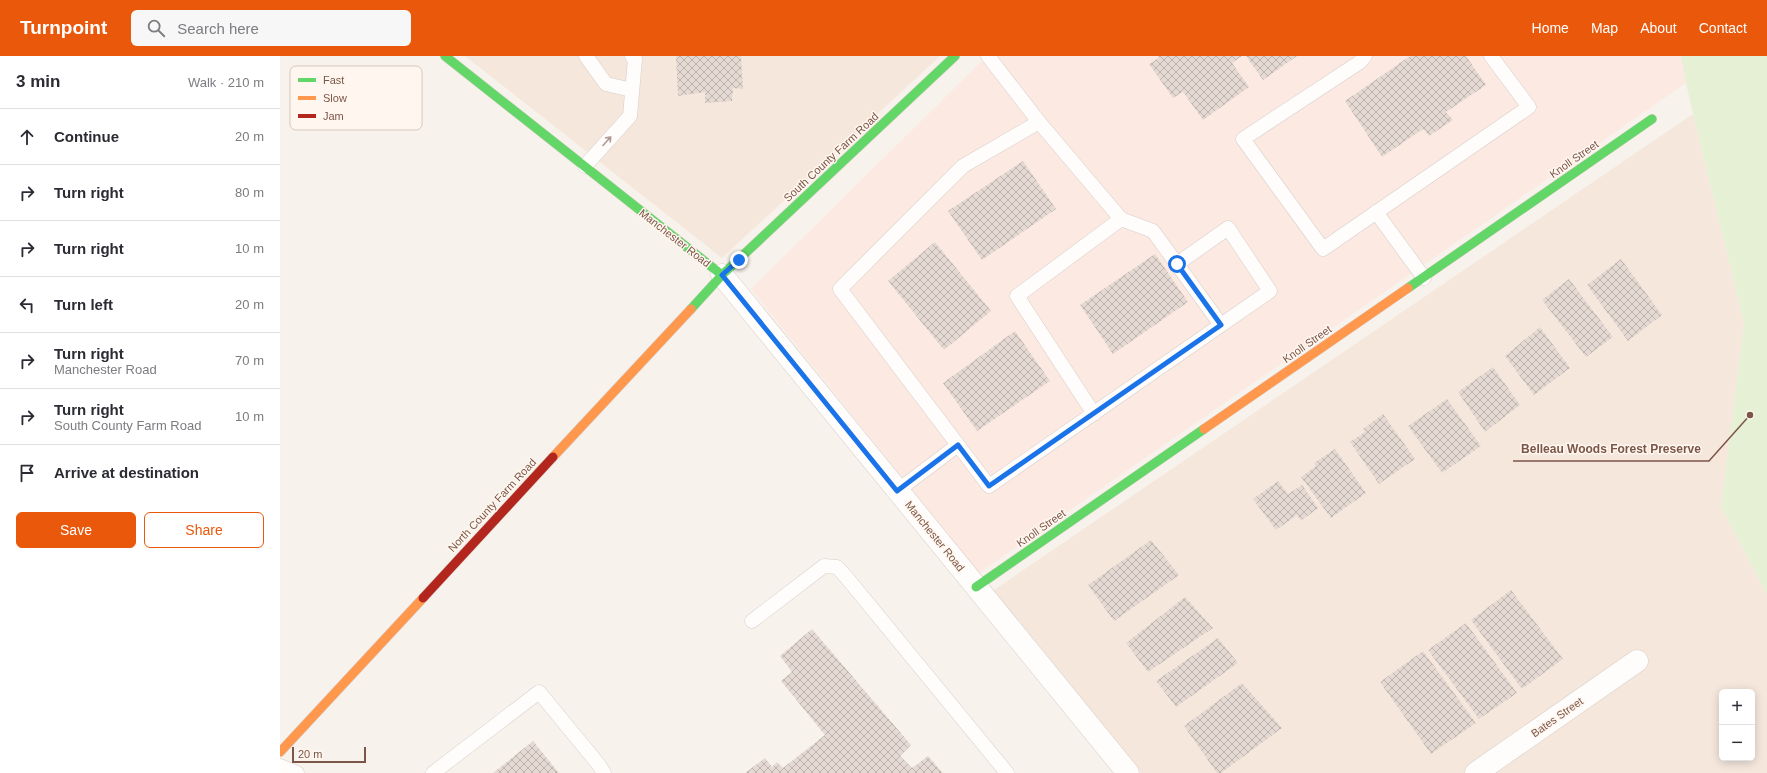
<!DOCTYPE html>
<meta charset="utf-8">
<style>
body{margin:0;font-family:Arial,sans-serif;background:#f7f7f7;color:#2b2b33}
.controls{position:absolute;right:12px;bottom:12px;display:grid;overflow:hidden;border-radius:6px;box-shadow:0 2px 10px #0003}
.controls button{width:36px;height:36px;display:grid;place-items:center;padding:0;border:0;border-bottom:1px solid #e1e1e2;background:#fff;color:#2b2b33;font:20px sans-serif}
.scale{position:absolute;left:12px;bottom:10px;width:74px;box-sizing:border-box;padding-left:4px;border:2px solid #7b5648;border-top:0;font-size:11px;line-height:14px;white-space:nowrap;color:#7b5648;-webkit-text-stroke:3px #fff7ef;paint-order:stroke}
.stop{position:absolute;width:12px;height:12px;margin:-9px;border:3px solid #1a73e8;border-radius:50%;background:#fff}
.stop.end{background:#1a73e8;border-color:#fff;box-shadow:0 1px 4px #0008}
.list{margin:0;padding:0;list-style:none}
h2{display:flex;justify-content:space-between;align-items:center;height:52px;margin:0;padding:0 16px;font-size:17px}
h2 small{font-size:13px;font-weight:400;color:#7c7c81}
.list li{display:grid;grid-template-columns:26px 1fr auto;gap:12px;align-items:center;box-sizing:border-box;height:56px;padding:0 16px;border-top:1px solid #e1e1e2}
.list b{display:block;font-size:15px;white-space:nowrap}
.list p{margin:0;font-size:13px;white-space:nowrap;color:#7c7c81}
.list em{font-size:13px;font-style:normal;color:#7c7c81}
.actions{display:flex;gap:8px;padding:12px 16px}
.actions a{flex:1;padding:9px 0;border:1px solid #ea580c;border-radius:6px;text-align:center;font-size:14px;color:#ea580c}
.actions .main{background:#ea580c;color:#fff}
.icon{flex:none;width:22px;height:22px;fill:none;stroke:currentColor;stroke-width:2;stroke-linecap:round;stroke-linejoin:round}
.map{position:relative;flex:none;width:1487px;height:717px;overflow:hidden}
header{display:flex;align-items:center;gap:24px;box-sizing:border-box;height:56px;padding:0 20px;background:#ea580c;color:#fff}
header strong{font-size:19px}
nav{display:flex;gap:22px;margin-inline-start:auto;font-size:14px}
.search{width:280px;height:36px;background:#f7f7f7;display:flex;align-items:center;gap:10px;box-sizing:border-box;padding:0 14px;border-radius:6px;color:#7c7c81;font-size:15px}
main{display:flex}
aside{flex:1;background:#fff}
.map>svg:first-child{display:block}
.residential{fill:#f5e7dc;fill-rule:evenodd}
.commercial{fill:#fce9e2}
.park{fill:#e6f0d5}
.building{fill:url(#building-cross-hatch)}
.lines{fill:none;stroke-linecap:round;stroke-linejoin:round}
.lane-casing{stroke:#d7cec8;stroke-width:15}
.street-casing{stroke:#d7cec8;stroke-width:23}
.fast-casing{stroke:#d8cec8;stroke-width:10}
.slow-casing{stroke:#d8cec8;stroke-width:10}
.jam-casing{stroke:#d8cec8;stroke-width:10}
.lane{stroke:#fefdfc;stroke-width:14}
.street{stroke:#fefdfc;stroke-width:22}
.fast{stroke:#63d668;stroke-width:9}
.slow{stroke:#ff974d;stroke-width:9}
.jam{stroke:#b3261e;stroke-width:9}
.oneway{stroke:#af9990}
.route{stroke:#1a73e8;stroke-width:5}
.labels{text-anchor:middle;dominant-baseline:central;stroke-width:3;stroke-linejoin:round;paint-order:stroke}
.street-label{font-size:11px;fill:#7b5648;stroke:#fff7ef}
.key{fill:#fff7ef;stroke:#d7c7bd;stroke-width:1}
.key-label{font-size:11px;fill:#7b5648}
.leader{fill:none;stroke:#7b5648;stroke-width:1.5}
.callout-dot{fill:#7b5648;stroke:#fff7ef;stroke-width:1.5}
.callout-label{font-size:12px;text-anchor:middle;font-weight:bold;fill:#7b5648;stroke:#fff7ef;stroke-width:3;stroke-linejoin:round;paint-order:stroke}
</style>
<header>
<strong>Turnpoint</strong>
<div class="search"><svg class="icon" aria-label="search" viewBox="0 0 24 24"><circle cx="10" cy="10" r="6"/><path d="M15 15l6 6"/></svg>Search here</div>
<nav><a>Home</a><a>Map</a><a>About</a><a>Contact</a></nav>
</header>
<main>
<aside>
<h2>3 min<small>Walk · 210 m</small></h2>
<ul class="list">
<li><svg class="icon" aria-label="ahead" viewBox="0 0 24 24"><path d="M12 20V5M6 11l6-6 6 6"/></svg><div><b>Continue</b></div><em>20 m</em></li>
<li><svg class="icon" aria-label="right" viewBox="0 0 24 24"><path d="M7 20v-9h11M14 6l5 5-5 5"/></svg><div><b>Turn right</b></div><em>80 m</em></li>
<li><svg class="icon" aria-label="right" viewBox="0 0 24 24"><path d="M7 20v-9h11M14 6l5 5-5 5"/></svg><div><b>Turn right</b></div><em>10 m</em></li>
<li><svg class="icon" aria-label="left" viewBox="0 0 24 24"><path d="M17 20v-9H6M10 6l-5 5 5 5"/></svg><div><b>Turn left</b></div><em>20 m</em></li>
<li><svg class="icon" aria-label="right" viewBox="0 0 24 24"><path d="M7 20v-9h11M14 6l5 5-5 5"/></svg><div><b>Turn right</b><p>Manchester Road</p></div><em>70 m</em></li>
<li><svg class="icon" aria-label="right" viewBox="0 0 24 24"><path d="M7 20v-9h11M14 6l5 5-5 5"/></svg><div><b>Turn right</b><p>South County Farm Road</p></div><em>10 m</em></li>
<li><svg class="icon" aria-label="arrive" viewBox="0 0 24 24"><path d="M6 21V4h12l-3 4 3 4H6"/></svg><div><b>Arrive at destination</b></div></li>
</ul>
<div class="actions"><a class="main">Save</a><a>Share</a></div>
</aside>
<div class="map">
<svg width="1487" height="717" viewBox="0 0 1487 717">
<defs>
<pattern id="building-cross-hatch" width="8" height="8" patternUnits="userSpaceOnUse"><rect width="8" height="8" fill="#e5dad3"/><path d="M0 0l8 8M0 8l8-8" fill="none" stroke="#bfb4ad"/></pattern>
</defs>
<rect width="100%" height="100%" fill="#f8f2ec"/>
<path class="residential" d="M 185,0 L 660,0 L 442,202 Z
M 1413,58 L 1464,267 L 1441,451 L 1487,538 L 1487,717 L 861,717 L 714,534 ZM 1442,636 L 1472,636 L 1472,702 L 1442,702 Z"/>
<path class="commercial" d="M 711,0 L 1401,0 L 1406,27 L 699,517 L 471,233 L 699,8 Z"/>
<path class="park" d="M 1401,0 L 1487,0 L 1487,538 L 1441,451 L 1464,267 L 1409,41 Z"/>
<path class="building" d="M 396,0 L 461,0 L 463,33 L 453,32 L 452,45 L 425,47 L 425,36 L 398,40 Z
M 878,0 L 962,0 L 952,7 L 969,31 L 923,64 L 903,36 L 893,42 L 869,8 L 879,2 Z
M 966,0 L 1017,0 L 983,24 Z
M 1130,0 L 1186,0 L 1206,29 L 1166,56 L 1173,64 L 1149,80 L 1143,73 L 1102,101 L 1065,45 Z
M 743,105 L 776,153 L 702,204 L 668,155 Z
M 655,186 L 711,255 L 664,294 L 608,225 Z
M 875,198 L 908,246 L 833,298 L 800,249 Z
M 1341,203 L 1382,259 L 1348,285 L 1307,229 Z
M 1289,223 L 1333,281 L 1306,301 L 1262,244 Z
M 1260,271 L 1290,312 L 1254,339 L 1225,300 Z
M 735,275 L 770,325 L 697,375 L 663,327 Z
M 1213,311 L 1240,349 L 1205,376 L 1178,336 Z
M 1167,343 L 1201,390 L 1162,417 L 1128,370 Z
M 1103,358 L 1135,403 L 1099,428 L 1070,386 L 1085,376 L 1083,373 Z
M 1055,393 L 1086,437 L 1051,462 L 1021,421 L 1036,410 L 1034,407 Z
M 998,425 L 1008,438 L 1022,429 L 1038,452 L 1021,465 L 1017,459 L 996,474 L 973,443 Z
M 871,484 L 899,519 L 834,565 L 808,529 Z
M 1231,534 L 1283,603 L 1242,633 L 1191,564 Z
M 905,541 L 933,572 L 868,616 L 846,587 Z
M 1186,567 L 1237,637 L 1199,663 L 1148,594 Z
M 532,573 L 631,689 L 620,700 L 632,712 L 648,700 L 663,717 L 465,717 L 485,702 L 492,711 L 497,706 L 503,712 L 545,679 L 501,625 L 512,616 L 500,600 Z
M 938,582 L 958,607 L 896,651 L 876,625 Z
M 1143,595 L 1196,667 L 1151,698 L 1100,626 Z
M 962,627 L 1002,672 L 941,717 L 937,717 L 904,670 Z
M 253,685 L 279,717 L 213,717 Z"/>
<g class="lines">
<g class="lane-casing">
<path id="lane" d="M 306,0 L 326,28 L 352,34
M 708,0 L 759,66 L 841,163 L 873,175 L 941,269 L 709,430 L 560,233 L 683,110 L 759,66
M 1085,0 L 1080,6 L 963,83 L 1043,193 L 1249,51 L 1211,0
M 305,110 L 350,60 L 355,3 L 352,0
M 1096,156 L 1144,222
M 897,208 L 948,172 L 990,235 L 941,269
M 814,358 L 737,240 L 841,163
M 617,435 L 678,389
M 472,565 L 544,510 L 557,511 L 567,522 L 727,717
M 0,710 L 17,717
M 153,717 L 259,636 L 319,709 L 324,717"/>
</g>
<g class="street-casing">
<path id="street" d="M 442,219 L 848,717
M 1196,717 L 1357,605"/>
</g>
<g class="fast-casing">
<path id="fast" d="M 165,0 L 442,219
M 1128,232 L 1372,63
M 411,253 L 442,219 L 675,0
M 696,531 L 924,373"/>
</g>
<g class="slow-casing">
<path id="slow" d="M 924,373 L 1128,232
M 273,401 L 411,253
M 0,696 L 143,542"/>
</g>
<g class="jam-casing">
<path id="jam" d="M 143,542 L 273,401"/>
</g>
<use href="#lane" class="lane"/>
<use href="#street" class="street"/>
<use href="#fast" class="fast"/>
<use href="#slow" class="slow"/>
<use href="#jam" class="jam"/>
</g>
<defs><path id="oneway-shaft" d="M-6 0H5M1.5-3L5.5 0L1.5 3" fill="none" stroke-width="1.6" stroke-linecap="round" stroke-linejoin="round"/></defs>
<use class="oneway" href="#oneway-shaft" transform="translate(327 85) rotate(-48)"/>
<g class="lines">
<path class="route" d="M 459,204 L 442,219 L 617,435 L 678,389 L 709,430 L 941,269 L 897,208"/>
</g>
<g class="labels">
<g class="street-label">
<text transform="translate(551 101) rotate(-43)">South County Farm Road</text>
<text transform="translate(1294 103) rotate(-35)">Knoll Street</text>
<text transform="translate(395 182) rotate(38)">Manchester Road</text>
<text transform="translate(1027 288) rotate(-35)">Knoll Street</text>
<text transform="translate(212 449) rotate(-47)">North County Farm Road</text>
<text transform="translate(761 472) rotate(-35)">Knoll Street</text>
<text transform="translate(655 480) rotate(51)">Manchester Road</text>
<text transform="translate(1277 661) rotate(-35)">Bates Street</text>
</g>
</g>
<rect x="10" y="10" width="132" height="64" rx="6" class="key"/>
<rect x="18" y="22" width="18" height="4" fill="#63d668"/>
<rect x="18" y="40" width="18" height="4" fill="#ff974d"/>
<rect x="18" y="58" width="18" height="4" fill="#b3261e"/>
<g class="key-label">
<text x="43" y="28">Fast</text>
<text x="43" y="46">Slow</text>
<text x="43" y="64">Jam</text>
</g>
<path class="leader" d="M1470 359L1429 405H1233"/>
<circle class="callout-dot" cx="1470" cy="359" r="4"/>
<g class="callout-label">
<text x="1331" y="397">Belleau Woods Forest Preserve</text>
</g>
</svg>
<div class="controls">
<button>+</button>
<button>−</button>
</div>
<div class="scale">20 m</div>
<div class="stop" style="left:897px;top:208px"></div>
<div class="stop end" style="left:459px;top:204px"></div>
</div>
</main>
